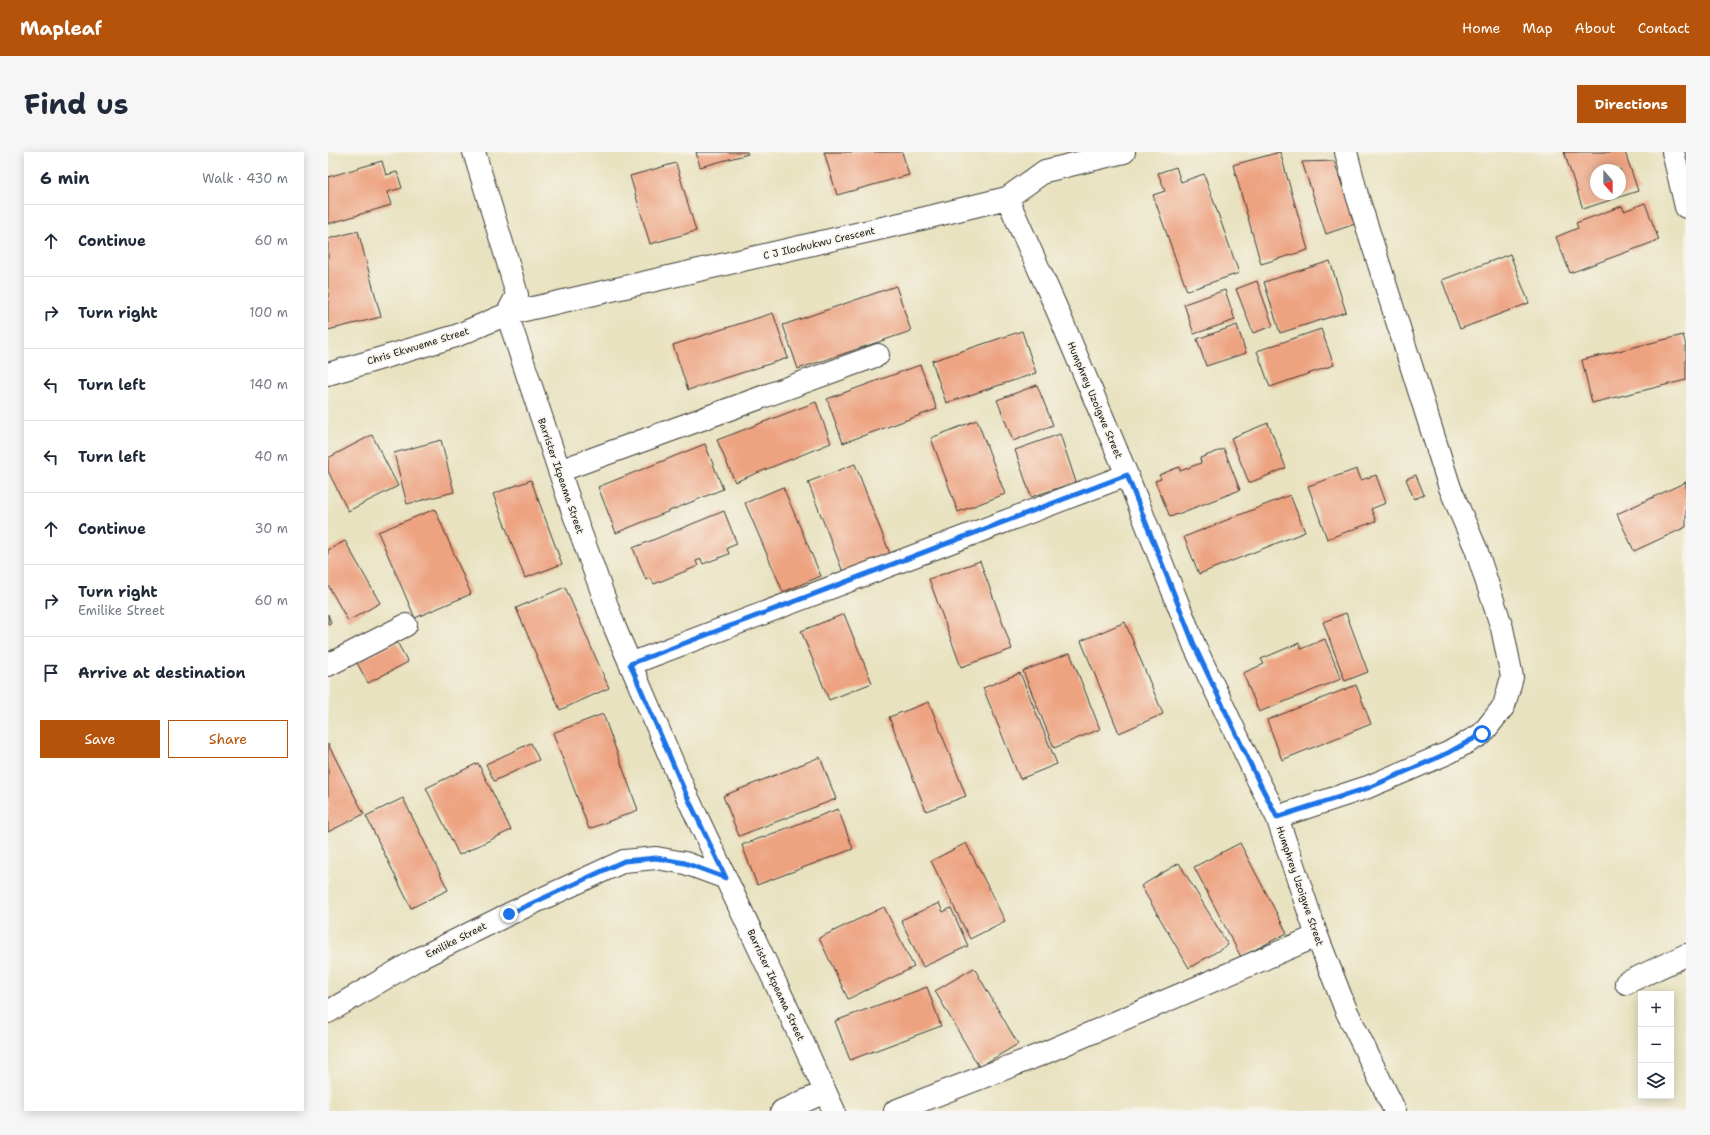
<!DOCTYPE html>
<meta charset="utf-8">
<style>
body{margin:0;font-family:"Shantell Sans",sans-serif;background:#f6f6f7;color:#1f2937}
.controls{position:absolute;right:12px;bottom:12px;display:grid;overflow:hidden;border-radius:0px;box-shadow:0 2px 10px #0003}
.controls button{width:36px;height:36px;display:grid;place-items:center;padding:0;border:0;border-bottom:1px solid #e0e1e3;background:#fff;color:#1f2937;font:20px sans-serif}
.compass{position:absolute;left:1262px;top:12px;width:36px;height:36px;border-radius:50%;background:#fff;box-shadow:0 2px 10px #0003;rotate:159deg}
.stop{position:absolute;width:12px;height:12px;margin:-9px;border:3px solid #1a73e8;border-radius:50%;background:#fff}
.stop.end{background:#1a73e8;border-color:#fff;box-shadow:0 1px 4px #0008}
.list{margin:0;padding:0;list-style:none}
h2{display:flex;justify-content:space-between;align-items:center;height:52px;margin:0;padding:0 16px;font-size:17px}
h2 small{font-size:13px;font-weight:400;color:#747a83}
.list li{display:grid;grid-template-columns:26px 1fr auto;gap:12px;align-items:center;box-sizing:border-box;height:72px;padding:0 16px;border-top:1px solid #e0e1e3}
.list b{display:block;font-size:15px;white-space:nowrap}
.list p{margin:0;font-size:13px;white-space:nowrap;color:#747a83}
.list em{font-size:13px;font-style:normal;color:#747a83}
.actions{display:flex;gap:8px;padding:12px 16px}
.actions a{flex:1;padding:9px 0;border:1px solid #b45309;border-radius:0px;text-align:center;font-size:14px;color:#b45309}
.actions .main{background:#b45309;color:#fff}
.icon{flex:none;width:22px;height:22px;fill:none;stroke:currentColor;stroke-width:2;stroke-linecap:round;stroke-linejoin:round}
.map{position:relative;flex:none;width:1358px;height:959px;overflow:hidden;border-radius:0px}
header{display:flex;align-items:center;gap:24px;box-sizing:border-box;height:56px;padding:0 20px;background:#b45309;color:#fff}
header strong{font-size:19px}
nav{display:flex;gap:22px;margin-inline-start:auto;font-size:14px}
.intro{display:flex;align-items:center;justify-content:space-between;box-sizing:border-box;height:96px;padding:0 24px}
h1{margin:0;font-size:28px}
.button{padding:10px 18px;border-radius:0px;background:#b45309;color:#fff;font-size:14px;font-weight:700}
main{display:flex;gap:24px;padding:0 24px}
aside{flex:1;background:#fff;border-radius:0px;box-shadow:0 2px 10px #0003}
.map>svg:first-child{display:block}
.building{fill:#eda280;fill-rule:evenodd}
.lines{fill:none;stroke-linecap:round;stroke-linejoin:round}
.street-casing{stroke:#3b3a35;stroke-width:24}
.street{stroke:#fff;stroke-width:22}
.route{stroke:#1a73e8;stroke-width:5}
.labels{text-anchor:middle;dominant-baseline:central;stroke-width:3;stroke-linejoin:round;paint-order:stroke}
.street-label{font-size:10px;fill:#1c1c1c;stroke:#f7f3e8}
</style>
<header>
<strong>Mapleaf</strong>
<nav><a>Home</a><a>Map</a><a>About</a><a>Contact</a></nav>
</header>
<div class="intro"><h1>Find us</h1><a class="button">Directions</a></div>
<main>
<aside>
<h2>6 min<small>Walk · 430 m</small></h2>
<ul class="list">
<li><svg class="icon" aria-label="ahead" viewBox="0 0 24 24"><path d="M12 20V5M6 11l6-6 6 6"/></svg><div><b>Continue</b></div><em>60 m</em></li>
<li><svg class="icon" aria-label="right" viewBox="0 0 24 24"><path d="M7 20v-9h11M14 6l5 5-5 5"/></svg><div><b>Turn right</b></div><em>100 m</em></li>
<li><svg class="icon" aria-label="left" viewBox="0 0 24 24"><path d="M17 20v-9H6M10 6l-5 5 5 5"/></svg><div><b>Turn left</b></div><em>140 m</em></li>
<li><svg class="icon" aria-label="left" viewBox="0 0 24 24"><path d="M17 20v-9H6M10 6l-5 5 5 5"/></svg><div><b>Turn left</b></div><em>40 m</em></li>
<li><svg class="icon" aria-label="ahead" viewBox="0 0 24 24"><path d="M12 20V5M6 11l6-6 6 6"/></svg><div><b>Continue</b></div><em>30 m</em></li>
<li><svg class="icon" aria-label="right" viewBox="0 0 24 24"><path d="M7 20v-9h11M14 6l5 5-5 5"/></svg><div><b>Turn right</b><p>Emilike Street</p></div><em>60 m</em></li>
<li><svg class="icon" aria-label="arrive" viewBox="0 0 24 24"><path d="M6 21V4h12l-3 4 3 4H6"/></svg><div><b>Arrive at destination</b></div></li>
</ul>
<div class="actions"><a class="main">Save</a><a>Share</a></div>
</aside>
<div class="map">
<svg width="1358" height="959" viewBox="0 0 1358 959">
<rect width="100%" height="100%" fill="#f7f3e8"/>
<filter id="ink" filterUnits="userSpaceOnUse"><feTurbulence type="fractalNoise" baseFrequency=".025" numOctaves="2"/><feDisplacementMap in="SourceGraphic" scale="8" xChannelSelector="R" yChannelSelector="G"/><feConvolveMatrix kernelMatrix="1 2 1 2 8 2 1 2 1" color-interpolation-filters="sRGB"/></filter>
<filter id="wash" filterUnits="userSpaceOnUse"><feTurbulence type="fractalNoise" baseFrequency=".012" numOctaves="4" result="noise"/><feDisplacementMap in="SourceGraphic" scale="16" xChannelSelector="R" yChannelSelector="G"/><feGaussianBlur stdDeviation="0.9" result="paint"/><feColorMatrix in="noise" values="0 0 0 0 0 0 0 0 0 0 0 0 0 0 0 0 0 1.4 0 .05"/><feComposite in="paint" operator="in"/></filter>
<g filter="url(#wash)">
<rect width="100%" height="100%" fill="#e8e2c0"/>
<g id="blocks">
<path class="building" d="M 368,0 L 419,0 L 420,2 L 372,15 Z
M 496,0 L 574,0 L 581,23 L 509,43 Z
M 952,0 L 980,98 L 933,112 L 905,13 Z
M 1236,0 L 1297,0 L 1310,39 L 1255,57 ZM 1268,18 L 1292,18 L 1292,42 L 1268,42 Z
M 54,9 L 58,23 L 69,20 L 74,36 L 59,40 L 63,53 L 0,72 L 0,25 Z
M 1006,9 L 1027,72 L 998,82 L 974,10 Z
M 348,11 L 368,79 L 322,92 L 302,24 Z
M 848,15 L 853,30 L 876,22 L 911,121 L 859,139 L 825,43 L 837,39 L 830,21 Z
M 1317,51 L 1331,88 L 1242,121 L 1228,85 L 1250,76 L 1248,71 L 1294,54 L 1296,59 Z
M 30,79 L 53,165 L 0,178 L 0,87 Z
M 1182,102 L 1201,151 L 1132,177 L 1114,128 Z
M 1002,109 L 1018,160 L 952,181 L 936,130 Z
M 929,129 L 945,174 L 925,181 L 908,137 Z
M 568,134 L 583,179 L 470,217 L 455,173 Z
M 897,138 L 907,168 L 866,182 L 856,152 Z
M 445,161 L 460,206 L 360,238 L 345,193 Z
M 909,173 L 918,201 L 878,214 L 869,187 Z
M 993,177 L 1006,213 L 942,235 L 929,199 Z
M 694,179 L 708,221 L 618,251 L 604,209 Z
M 1355,183 L 1358,194 L 1358,228 L 1264,251 L 1254,208 Z
M 592,213 L 609,257 L 515,291 L 499,247 Z
M 709,233 L 725,273 L 685,289 L 669,248 Z
M 488,250 L 503,291 L 407,330 L 389,288 Z
M 649,268 L 677,342 L 630,360 L 603,286 Z
M 940,271 L 958,316 L 921,331 L 903,286 Z
M 732,282 L 748,330 L 703,345 L 687,298 Z
M 44,283 L 70,334 L 20,359 L 0,319 L 0,306 Z
M 113,288 L 126,340 L 79,352 L 66,301 Z
M 377,292 L 395,337 L 288,381 L 270,335 Z
M 896,297 L 912,338 L 842,365 L 827,329 L 833,327 L 831,323 L 851,315 L 852,319 L 873,311 L 872,306 Z
M 527,312 L 562,402 L 515,420 L 480,330 Z
M 1029,317 L 1033,328 L 1048,323 L 1058,351 L 1043,357 L 1048,369 L 999,387 L 980,334 Z
M 1088,323 L 1096,343 L 1086,347 L 1078,327 Z
M 203,328 L 234,412 L 197,426 L 165,342 Z
M 1358,330 L 1358,375 L 1306,399 L 1289,362 Z
M 455,335 L 493,424 L 455,440 L 417,351 Z
M 962,343 L 977,380 L 871,422 L 856,385 Z
M 107,357 L 143,442 L 87,466 L 50,380 Z
M 396,359 L 409,392 L 399,396 L 401,402 L 375,412 L 373,407 L 368,409 L 370,414 L 326,432 L 323,426 L 318,428 L 305,396 Z
M 17,389 L 52,451 L 20,469 L 0,433 L 0,398 Z
M 652,409 L 684,497 L 633,515 L 601,427 Z
M 237,435 L 281,536 L 232,558 L 188,456 Z
M 1018,461 L 1040,520 L 1017,529 L 995,470 Z
M 0,462 L 3,471 L 0,472 Z
M 516,462 L 544,531 L 501,548 L 473,479 Z
M 797,470 L 835,562 L 791,581 L 753,489 Z
M 997,487 L 1013,527 L 931,560 L 915,521 L 936,512 L 933,507 L 971,491 L 973,497 Z
M 69,490 L 80,510 L 40,531 L 29,511 Z
M 742,501 L 772,577 L 726,596 L 695,519 Z
M 692,521 L 729,612 L 692,627 L 655,536 Z
M 1028,533 L 1043,572 L 954,608 L 939,568 Z
M 601,550 L 638,644 L 598,659 L 561,565 Z
M 275,562 L 310,658 L 261,677 L 225,581 Z
M 203,591 L 211,608 L 166,629 L 158,612 Z
M 0,592 L 36,662 L 0,680 Z
M 492,605 L 508,647 L 411,684 L 395,644 Z
M 150,611 L 183,678 L 131,703 L 98,636 Z
M 75,646 L 120,738 L 83,756 L 38,664 Z
M 510,657 L 525,697 L 429,733 L 414,693 Z
M 638,691 L 677,769 L 642,787 L 603,709 Z
M 912,691 L 959,781 L 913,805 L 866,715 Z
M 851,711 L 900,793 L 861,816 L 813,734 Z
M 611,751 L 615,760 L 623,756 L 640,794 L 595,815 L 573,768 Z
M 556,755 L 586,815 L 520,847 L 491,786 Z
M 646,816 L 690,892 L 651,915 L 607,839 Z
M 599,835 L 613,874 L 522,908 L 507,869 Z"/>
</g>
</g>
<g filter="url(#ink)">
<use href="#blocks" fill-opacity="0" stroke="#3b3a35" stroke-width="1"/>
<g class="lines">
<g class="street-casing">
<path id="street" d="M 146,0 L 178,104 L 189,143 L 179,162 L 244,357 L 287,476 L 358,642 L 455,847 L 506,959
M 1345,0 L 1358,55
M 679,46 L 727,153 L 799,323 L 867,495 L 930,628 L 949,665 L 989,784 L 1018,858 L 1067,959
M 0,222 L 128,184 L 179,162 L 585,69 L 679,46 L 717,19 L 796,0
M 231,319 L 550,203
M 302,512 L 799,323
M 0,513 L 78,473
M 949,665 L 1040,635 L 1120,601 L 1154,582 L 1176,554 L 1184,525 L 1174,476 L 1148,397 L 1122,336 L 1029,43 L 1018,0
M 1298,831 L 1358,803
M 0,860 L 88,808 L 181,762 L 296,709 L 328,706 L 357,711 L 398,726
M 454,959 L 497,940
M 567,959 L 714,902 L 989,784"/>
</g>
<use href="#street" class="street"/>
</g>
</g>
<g class="lines" filter="url(#ink)">
<path class="route" d="M 181,762 L 296,709 L 328,706 L 357,711 L 398,726 L 358,642 L 302,512 L 799,323 L 867,495 L 930,628 L 949,665 L 1040,636 L 1120,601 L 1154,582"/>
</g>
<g class="labels">
<g class="street-label">
<text transform="translate(491 91) rotate(-13)">C J Ilochukwu Crescent</text>
<text transform="translate(90 194) rotate(-17)">Chris Ekwueme Street</text>
<text transform="translate(767 248) rotate(67)">Humphrey Uzoigwe Street</text>
<text transform="translate(233 324) rotate(71)">Barrister Ikpeama Street</text>
<text transform="translate(972 734) rotate(71)">Humphrey Uzoigwe Street</text>
<text transform="translate(128 788) rotate(-27)">Emilike Street</text>
<text transform="translate(448 833) rotate(65)">Barrister Ikpeama Street</text>
</g>
</g>
</svg>
<div class="controls">
<button>+</button>
<button>−</button>
<button><svg class="icon" aria-label="layers" viewBox="0 0 24 24"><path d="M12 4l9 5-9 5-9-5zM3 14l9 5 9-5"/></svg></button>
</div>
<svg class="compass" viewBox="-18 -18 36 36"><path d="M0-13l5 13h-10z" fill="#e53935"/><path d="M0 13l5-13h-10z" fill="#747a83"/></svg>
<div class="stop" style="left:1154px;top:582px"></div>
<div class="stop end" style="left:181px;top:762px"></div>
</div>
</main>
